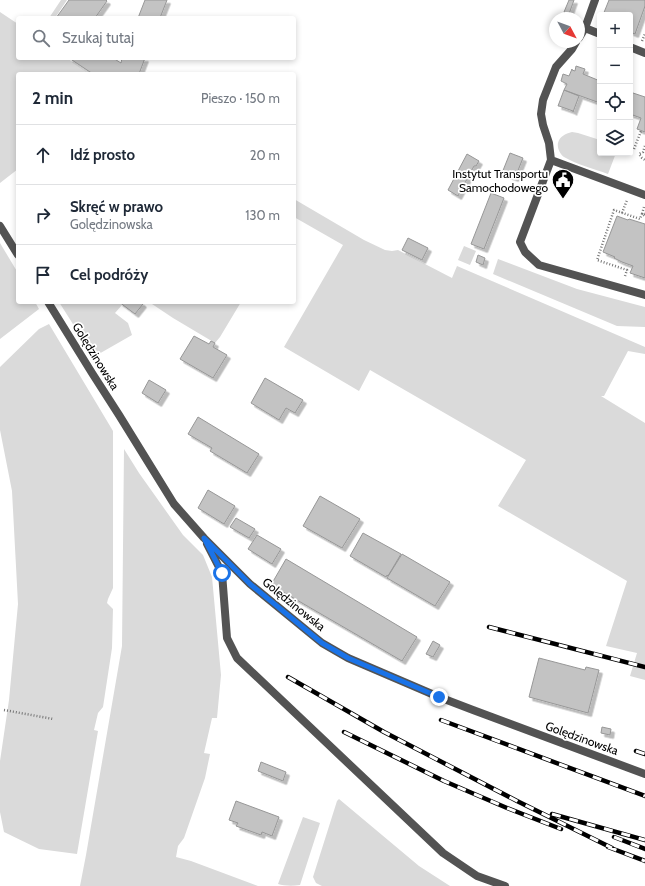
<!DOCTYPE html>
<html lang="pl">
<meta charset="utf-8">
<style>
body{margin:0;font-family:Cabin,sans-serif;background:#f2f2f3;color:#1f2937}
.controls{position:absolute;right:12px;top:12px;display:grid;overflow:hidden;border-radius:4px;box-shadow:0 2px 6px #0003}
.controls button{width:36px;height:36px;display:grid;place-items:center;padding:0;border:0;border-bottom:1px solid #e0e1e3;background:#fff;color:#1f2937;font:20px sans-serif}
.compass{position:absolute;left:549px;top:12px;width:36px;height:36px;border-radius:50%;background:#fff;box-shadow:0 2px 6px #0003;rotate:131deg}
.stop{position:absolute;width:12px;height:12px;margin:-9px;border:3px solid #1a73e8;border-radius:50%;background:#fff}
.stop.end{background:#1a73e8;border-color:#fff;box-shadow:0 1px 4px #0008}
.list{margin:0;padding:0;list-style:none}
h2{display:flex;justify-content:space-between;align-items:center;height:52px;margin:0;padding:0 16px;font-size:17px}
h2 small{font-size:13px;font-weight:400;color:#747a83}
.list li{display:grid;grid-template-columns:26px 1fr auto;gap:12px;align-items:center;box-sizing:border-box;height:60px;padding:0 16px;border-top:1px solid #e0e1e3}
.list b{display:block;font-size:15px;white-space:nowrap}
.list p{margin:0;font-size:13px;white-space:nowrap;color:#747a83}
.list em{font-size:13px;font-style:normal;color:#747a83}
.icon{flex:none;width:22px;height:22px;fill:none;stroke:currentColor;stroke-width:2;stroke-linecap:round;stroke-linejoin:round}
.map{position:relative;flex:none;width:645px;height:886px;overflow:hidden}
.search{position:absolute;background:#fff;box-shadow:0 2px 6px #0003;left:16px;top:16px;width:280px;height:44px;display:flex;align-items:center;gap:10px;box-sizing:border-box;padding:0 14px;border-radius:4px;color:#747a83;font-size:15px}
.panel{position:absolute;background:#fff;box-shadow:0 2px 6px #0003;left:16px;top:72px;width:280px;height:232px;border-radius:4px}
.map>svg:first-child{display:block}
.green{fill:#dadada}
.building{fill:#c3c3c3;stroke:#979797;filter:url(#shadow)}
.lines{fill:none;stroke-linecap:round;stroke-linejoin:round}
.path{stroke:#757575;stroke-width:2.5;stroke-dasharray:1 2;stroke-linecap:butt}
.service{stroke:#535353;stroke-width:8}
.rail-casing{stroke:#000;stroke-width:4.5}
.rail{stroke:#fff;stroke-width:3;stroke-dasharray:9;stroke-linecap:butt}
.route{stroke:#1a73e8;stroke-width:5}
.labels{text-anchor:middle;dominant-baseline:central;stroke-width:3.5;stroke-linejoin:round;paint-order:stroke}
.poi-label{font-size:12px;fill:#000;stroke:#fff;text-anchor:end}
.street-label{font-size:12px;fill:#000;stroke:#fff}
</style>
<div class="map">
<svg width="645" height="886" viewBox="0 0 645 886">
<defs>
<filter id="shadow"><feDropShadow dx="3.5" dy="3.5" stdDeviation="0" flood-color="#0004"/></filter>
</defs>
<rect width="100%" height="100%" fill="#fff"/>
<path class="green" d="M 61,0 L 67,0 L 55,18 L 49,18 Z
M 0,12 L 18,24 L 18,58 L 67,58 L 90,74 L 18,74 L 18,169 L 0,183 Z
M 572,132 L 578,133 L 600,140 L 600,153 L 616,153 L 608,174 C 594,169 576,164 564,157 C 560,154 557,148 558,143 C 560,136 565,134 572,132 Z
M 294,199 L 364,240 L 385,250 L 392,251 L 398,250 L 452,278 L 457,266 L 645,347 L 645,354 L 628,351 L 604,396 L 601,396 L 645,423 L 645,680 L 630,676 L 637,653 L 606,646 L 627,581 L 498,506 L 526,460 L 370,370 L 359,391 L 284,347 L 343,245 L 294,217 Z
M 0,243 L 18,273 L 18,302 L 35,302 L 39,309 L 0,339 Z
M 464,246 L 476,251 L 470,265 L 458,260 Z
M 498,259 L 577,289 L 645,307 L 645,327 L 617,326 L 493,274 Z
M 59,302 L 119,302 L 122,305 L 115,313 L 128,323 L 132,335 L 97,355 L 90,351 Z
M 149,302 L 241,302 L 220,337 L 215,343 L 173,318 Z
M 49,324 L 113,431 L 113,588 L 108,599 L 107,603 L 113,609 L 112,648 L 103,707 L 98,713 L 94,730 L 98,731 L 77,854 L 39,849 L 4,832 L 0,812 L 0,761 L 9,700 L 18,604 L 12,491 L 0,430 L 0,367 L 39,329 Z
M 124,449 L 139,473 L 183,535 L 203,555 L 212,577 L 221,675 L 217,718 L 212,718 L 204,753 L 210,754 L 205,778 L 184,838 L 178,846 L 176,857 L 191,861 L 258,886 L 80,886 L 86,855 L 122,646 Z
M 339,799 L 419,866 L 450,886 L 322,886 L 316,883 L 313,877 L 337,801 Z
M 303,817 L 320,823 L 300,885 C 293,886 284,886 278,884 Z"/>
<path class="building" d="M 69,0 L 106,0 L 107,1 L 95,18 L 56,18 Z
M 145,0 L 167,0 L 160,18 L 138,18 Z
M 569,0 L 574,0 L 569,14 L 564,12 Z
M 609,0 L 645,0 L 645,6 L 635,34 L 630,32 L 630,15 L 603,15 Z
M 555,23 L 555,36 L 551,35 Z
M 69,58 L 113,58 L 121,63 L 122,58 L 145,58 L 139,74 L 93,74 Z
M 576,66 L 585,69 L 583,74 L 600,81 L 600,103 L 564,90 L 567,84 L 561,81 L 563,74 L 569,76 L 572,69 L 572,70 L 575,71 Z
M 564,90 L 579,96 L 573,112 L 573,111 L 559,106 L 558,106 Z
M 630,92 L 645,97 L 645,132 L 637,129 L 641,118 L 630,114 Z
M 510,153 L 523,158 L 515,178 L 502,173 Z
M 467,154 L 479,161 L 476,166 L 474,166 L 458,196 L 448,190 Z
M 491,193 L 504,198 L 484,249 L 471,244 Z
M 617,216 L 628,220 L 629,219 L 645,224 L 645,278 L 630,273 L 633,266 L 622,262 L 614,258 L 615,257 L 603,252 Z
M 408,238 L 428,248 L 422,260 L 402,250 Z
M 478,255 L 485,258 L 483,265 L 476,262 Z
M 119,302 L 141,302 L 143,304 L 135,314 Z
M 194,336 L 209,344 L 211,341 L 215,343 L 213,347 L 227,355 L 213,378 L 180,359 Z
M 265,378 L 303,400 L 295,413 L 286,408 L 279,420 L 251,403 Z
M 149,380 L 166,390 L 158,403 L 142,393 Z
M 198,417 L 259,454 L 247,473 L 210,451 L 212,448 L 188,434 Z
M 208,490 L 235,506 L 224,524 L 198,508 Z
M 320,496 L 360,519 L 342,548 L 303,526 Z
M 236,518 L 255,529 L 249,538 L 230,527 Z
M 363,533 L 401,554 L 388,576 L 387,575 L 386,577 L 350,556 Z
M 257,535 L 281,549 L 272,564 L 248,549 Z
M 402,554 L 450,582 L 435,606 L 387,578 Z
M 286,559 L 417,637 L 402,661 L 271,585 Z
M 433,641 L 440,645 L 433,657 L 426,654 Z
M 539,658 L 585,670 L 586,667 L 599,670 L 588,713 L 529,697 Z
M 602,727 L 611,729 L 610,735 L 601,733 Z
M 261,762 L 286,772 L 283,781 L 258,771 Z
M 236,801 L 279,817 L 272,836 L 262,832 L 261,835 L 236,826 L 238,823 L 229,820 Z"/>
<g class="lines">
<path class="path" d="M 642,41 L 645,34
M 645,146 L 643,152 L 639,154 L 642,158 L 645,160
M 634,149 L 641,131
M 644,207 L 642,214 L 645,216
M 622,213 L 627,200
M 625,276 L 627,270 L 597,260 L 614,210 L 640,219 L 642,214 L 645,214
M 4,710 L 53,719"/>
<path class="service" d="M 585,28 L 600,34
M 579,38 L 585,28 L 595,0
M 576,42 L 572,49 L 556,67 L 543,100 L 541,114 L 543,125 L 549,143 L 551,160 L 645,195
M 630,47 L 645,53
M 551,160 L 520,242 L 525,252 L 539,265 L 645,295
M 0,226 L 18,255
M 48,302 L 92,373 L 119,415 L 174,504 L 204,538 L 250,584 L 322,643 L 348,658 L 439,697 L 473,710 L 645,774
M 207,544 L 222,573 L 227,638 L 237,658 L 443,853 L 477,876 L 505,886"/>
<g class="rail-casing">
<path id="rail" d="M 489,627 L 645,667
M 288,677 L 384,732 L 517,801 L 612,848
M 441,720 L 645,796
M 344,732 L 444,781 L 507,808 L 561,829
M 636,751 L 645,754
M 552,814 L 645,840
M 614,837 L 645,849
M 608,847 L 645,861"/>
</g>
<use href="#rail" class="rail"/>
</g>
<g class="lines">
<path class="route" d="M 222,573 L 204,538 L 250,584 L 322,643 L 348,658 L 439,697"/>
</g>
<defs>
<g id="civic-pin" transform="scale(1.15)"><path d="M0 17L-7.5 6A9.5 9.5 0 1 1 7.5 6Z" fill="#000" stroke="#fff"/><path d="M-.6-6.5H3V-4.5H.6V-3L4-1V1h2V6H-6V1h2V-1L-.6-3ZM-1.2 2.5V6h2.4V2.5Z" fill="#fff"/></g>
</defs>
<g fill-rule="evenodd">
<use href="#civic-pin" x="563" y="180"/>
</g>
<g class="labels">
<g class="poi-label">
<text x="548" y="173">Instytut Transportu<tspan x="548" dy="14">Samochodowego</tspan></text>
</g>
<g class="street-label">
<text transform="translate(96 356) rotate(58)">Golędzinowska</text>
<text transform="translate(294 604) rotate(39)">Golędzinowska</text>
<text transform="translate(582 738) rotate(20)">Golędzinowska</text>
</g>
</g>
</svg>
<div class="controls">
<button>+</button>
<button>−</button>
<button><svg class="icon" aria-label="locate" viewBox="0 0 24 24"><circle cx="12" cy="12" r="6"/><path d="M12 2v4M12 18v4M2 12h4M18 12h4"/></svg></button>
<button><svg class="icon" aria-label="layers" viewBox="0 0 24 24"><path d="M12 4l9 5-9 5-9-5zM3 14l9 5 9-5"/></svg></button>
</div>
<svg class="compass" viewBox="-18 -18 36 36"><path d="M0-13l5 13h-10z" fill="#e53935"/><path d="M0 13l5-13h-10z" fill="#747a83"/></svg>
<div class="stop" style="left:222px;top:573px"></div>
<div class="stop end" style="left:439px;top:697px"></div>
<div class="search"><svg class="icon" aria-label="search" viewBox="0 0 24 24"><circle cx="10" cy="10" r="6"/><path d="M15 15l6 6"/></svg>Szukaj tutaj</div>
<section class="panel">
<h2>2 min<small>Pieszo · 150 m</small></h2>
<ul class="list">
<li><svg class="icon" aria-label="ahead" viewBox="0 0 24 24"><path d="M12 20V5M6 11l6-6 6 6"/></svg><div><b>Idź prosto</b></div><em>20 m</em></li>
<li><svg class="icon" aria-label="right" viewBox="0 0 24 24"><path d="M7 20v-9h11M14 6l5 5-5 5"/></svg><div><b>Skręć w prawo</b><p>Golędzinowska</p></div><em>130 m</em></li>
<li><svg class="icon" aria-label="arrive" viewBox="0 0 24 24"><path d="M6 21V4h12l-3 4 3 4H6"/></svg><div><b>Cel podróży</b></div></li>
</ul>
</section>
</div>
